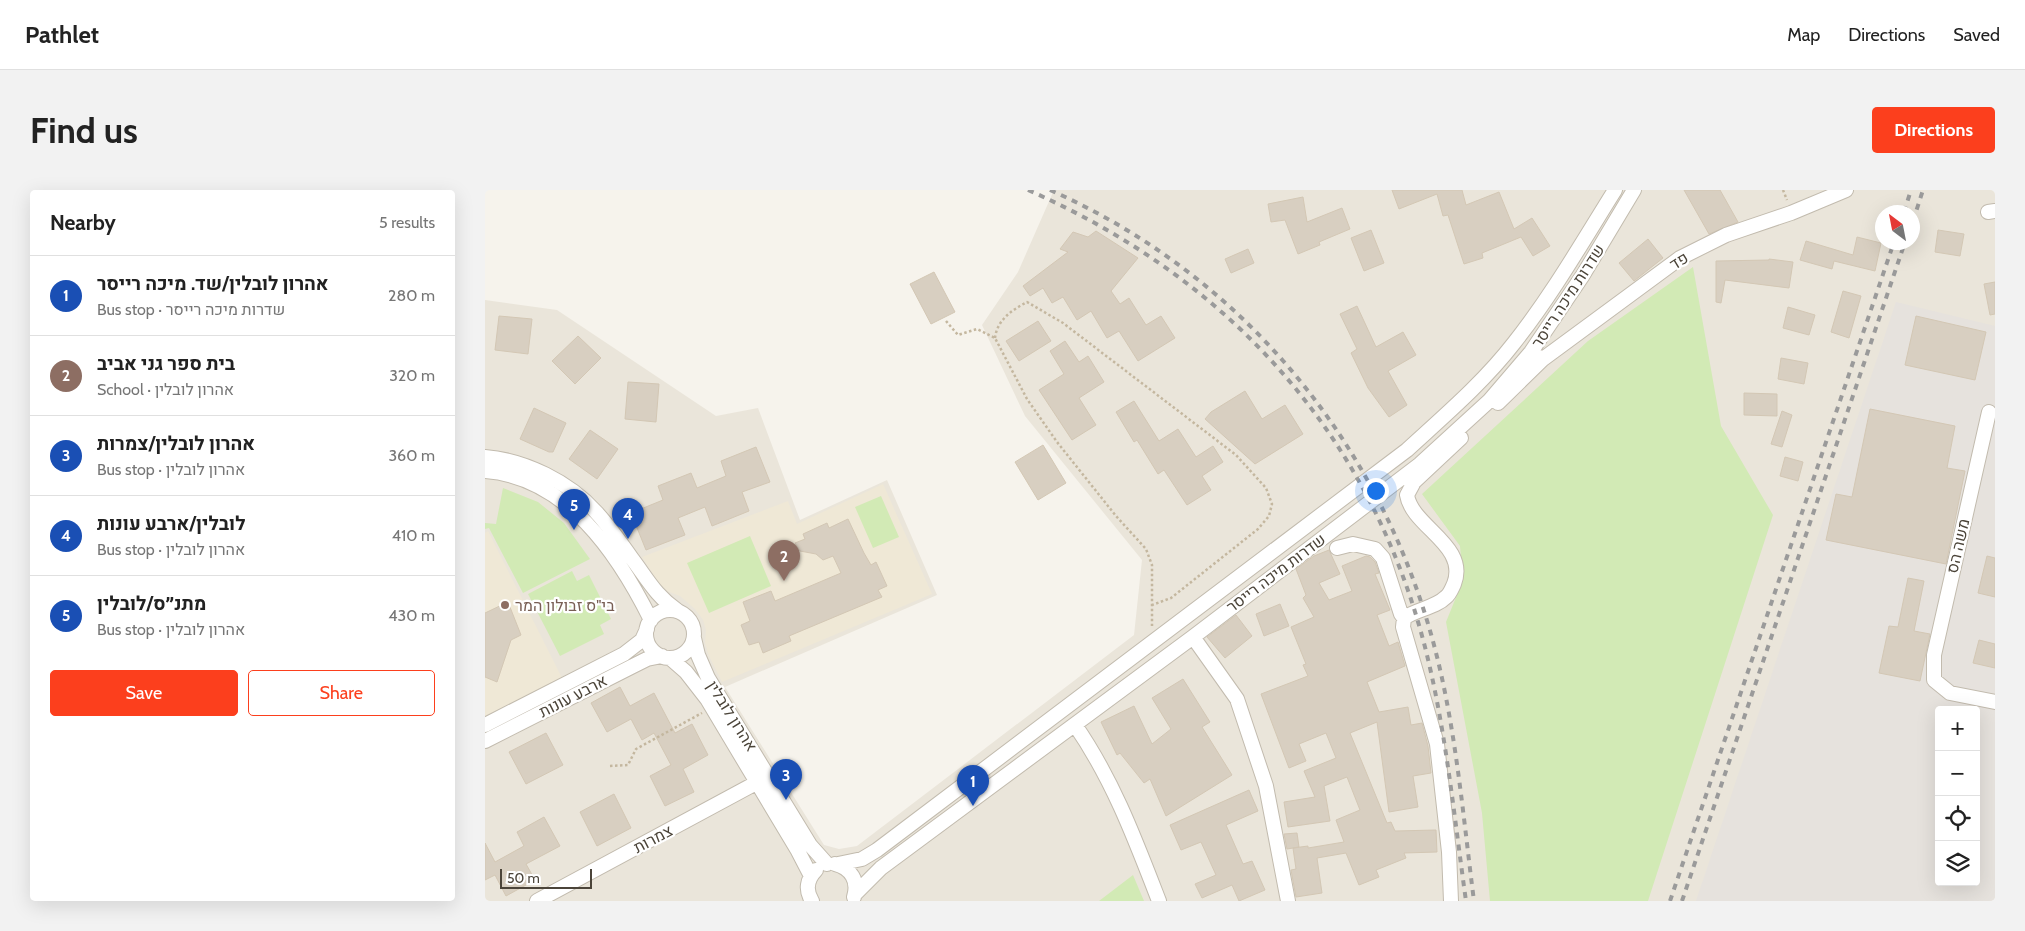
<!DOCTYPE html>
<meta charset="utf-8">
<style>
body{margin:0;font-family:Cabin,Heebo,sans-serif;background:#f2f2f2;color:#222}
.controls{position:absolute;right:15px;bottom:15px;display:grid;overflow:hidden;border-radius:5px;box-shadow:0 5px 20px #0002}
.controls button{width:45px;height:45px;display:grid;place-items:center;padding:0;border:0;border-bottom:1px solid #e0e0e0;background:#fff;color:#222;font:25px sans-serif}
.compass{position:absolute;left:1390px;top:15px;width:45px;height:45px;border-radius:50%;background:#fff;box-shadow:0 5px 20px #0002;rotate:328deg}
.scale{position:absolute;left:15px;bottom:12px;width:92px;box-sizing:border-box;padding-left:5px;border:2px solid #4b4439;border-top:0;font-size:14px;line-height:18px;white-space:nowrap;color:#4b4439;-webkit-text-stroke:4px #fff;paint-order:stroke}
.you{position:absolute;left:890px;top:300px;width:18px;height:18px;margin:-12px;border:4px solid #fff;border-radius:50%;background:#1a73e8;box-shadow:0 0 0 8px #1a73e833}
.badge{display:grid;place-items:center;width:32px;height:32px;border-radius:50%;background:#fc3f1d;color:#fff;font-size:16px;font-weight:700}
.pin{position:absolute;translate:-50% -41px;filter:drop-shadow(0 1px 2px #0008)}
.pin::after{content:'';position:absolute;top:26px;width:18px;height:15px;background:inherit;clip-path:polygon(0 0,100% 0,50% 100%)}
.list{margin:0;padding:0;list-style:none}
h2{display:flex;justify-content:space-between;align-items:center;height:65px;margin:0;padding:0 20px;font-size:21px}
h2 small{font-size:16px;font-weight:400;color:#767676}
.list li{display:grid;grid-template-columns:32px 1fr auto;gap:15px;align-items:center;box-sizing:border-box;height:80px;padding:0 20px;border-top:1px solid #e0e0e0}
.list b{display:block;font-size:19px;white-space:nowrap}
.list p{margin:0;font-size:16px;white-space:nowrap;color:#767676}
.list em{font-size:16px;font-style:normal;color:#767676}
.actions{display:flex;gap:10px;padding:15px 20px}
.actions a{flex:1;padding:11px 0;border:1px solid #fc3f1d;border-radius:5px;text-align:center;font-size:18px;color:#fc3f1d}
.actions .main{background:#fc3f1d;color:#fff}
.icon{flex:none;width:28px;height:28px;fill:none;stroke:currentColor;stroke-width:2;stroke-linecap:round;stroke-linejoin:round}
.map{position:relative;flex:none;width:1510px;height:711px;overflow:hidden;border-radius:5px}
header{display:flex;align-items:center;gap:30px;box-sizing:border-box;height:70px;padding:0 25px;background:#fff;border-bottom:1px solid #e0e0e0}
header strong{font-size:24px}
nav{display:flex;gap:28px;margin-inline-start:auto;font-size:18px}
.intro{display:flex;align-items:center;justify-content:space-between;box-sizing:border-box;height:120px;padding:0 30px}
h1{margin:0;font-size:35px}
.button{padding:12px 22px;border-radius:5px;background:#fc3f1d;color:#fff;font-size:18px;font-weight:700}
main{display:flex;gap:30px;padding:0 30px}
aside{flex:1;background:#fff;border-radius:5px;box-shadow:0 5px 20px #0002}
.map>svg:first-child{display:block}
.residential{fill:#eae5da;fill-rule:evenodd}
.industrial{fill:#e6e2dd;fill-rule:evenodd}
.education{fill:#efe8d6}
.green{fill:#d2eab5}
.building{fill:#d8cfc1;stroke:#d3c7b4}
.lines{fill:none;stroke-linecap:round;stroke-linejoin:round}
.minor-casing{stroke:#c2bbae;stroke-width:16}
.path{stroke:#c4b79f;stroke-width:2.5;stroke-dasharray:2.5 2.5;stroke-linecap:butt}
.minor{stroke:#fff;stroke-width:14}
.rail{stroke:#9a9a9a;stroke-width:4;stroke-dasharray:6 6;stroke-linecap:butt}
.education-dot{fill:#8d6e63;stroke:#fff;stroke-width:2}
.labels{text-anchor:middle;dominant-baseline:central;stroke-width:4.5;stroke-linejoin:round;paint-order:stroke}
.street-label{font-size:16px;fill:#4b4439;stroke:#fff}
.education-label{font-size:16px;fill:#785e54;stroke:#fff;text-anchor:start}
</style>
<header>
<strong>Pathlet</strong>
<nav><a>Map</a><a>Directions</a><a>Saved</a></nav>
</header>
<div class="intro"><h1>Find us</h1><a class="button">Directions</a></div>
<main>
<aside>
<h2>Nearby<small>5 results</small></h2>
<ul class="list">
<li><span class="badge" style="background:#1a4fb4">1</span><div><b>אהרון לובלין/שד. מיכה רייסר</b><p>Bus stop · שדרות מיכה רייסר</p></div><em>280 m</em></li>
<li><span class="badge" style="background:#8d6e63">2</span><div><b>בית ספר גני אביב</b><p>School · אהרון לובלין</p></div><em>320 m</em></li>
<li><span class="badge" style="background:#1a4fb4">3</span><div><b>אהרון לובלין/צמרות</b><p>Bus stop · אהרון לובלין</p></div><em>360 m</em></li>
<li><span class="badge" style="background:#1a4fb4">4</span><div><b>לובלין/ארבע עונות</b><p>Bus stop · אהרון לובלין</p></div><em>410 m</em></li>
<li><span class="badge" style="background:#1a4fb4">5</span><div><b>מתנ״ס/לובלין</b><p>Bus stop · אהרון לובלין</p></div><em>430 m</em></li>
</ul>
<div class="actions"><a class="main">Save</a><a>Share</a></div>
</aside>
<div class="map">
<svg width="1510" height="711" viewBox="0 0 1510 711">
<rect width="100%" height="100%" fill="#f6f3ec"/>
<path class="residential" d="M 569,0 L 1510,0 L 1510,711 L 0,711 L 0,110 L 72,120 L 231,226 L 273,218 L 315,330 L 402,290 L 452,405 L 240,497 L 339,655 L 354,659 L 372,656 L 649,445 L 657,370 L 540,226 L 497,135 L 533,82 ZM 1398,22 L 1428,22 L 1428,52 L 1398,52 ZM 1454,520 L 1491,520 L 1491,692 L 1454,692 Z"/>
<path class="industrial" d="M 1411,112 L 1510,136 L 1510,711 L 1211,711 ZM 1454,520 L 1491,520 L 1491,692 L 1454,692 Z"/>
<path class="education" d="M 398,294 L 447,404 L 237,492 L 224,466 L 220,453 L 221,440 L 218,430 L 210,419 L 195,406 L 182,401 L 173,392 L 157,367 L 303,311 L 312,334 Z
M 3,341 L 77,488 L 0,526 L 0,343 Z"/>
<path class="green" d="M 1208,77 L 1236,236 L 1288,325 L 1163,711 L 1005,711 L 997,623 L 961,432 L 978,390 L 975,356 L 937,304 L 1103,151 Z
M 18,298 L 53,312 L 79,333 L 105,369 L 38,403 L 4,338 L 0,339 L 0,333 L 11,334 Z
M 396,306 L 414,347 L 388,358 L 370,317 Z
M 265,346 L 286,396 L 224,423 L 202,373 Z
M 87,381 L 92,391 L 104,385 L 126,429 L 115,435 L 119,444 L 75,466 L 43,404 Z
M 648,685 L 659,711 L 614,711 Z"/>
<path class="building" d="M 907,0 L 977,0 L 981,15 L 1014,2 L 1029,39 L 1047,28 L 1065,56 L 1048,66 L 1036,47 L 997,63 L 998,68 L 979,74 L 963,25 L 958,26 L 952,4 L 914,19 Z
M 1199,0 L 1235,0 L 1253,32 L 1224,44 Z
M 818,7 L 822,32 L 857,18 L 865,39 L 834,52 L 835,55 L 813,64 L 800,30 L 786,32 L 783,14 Z
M 886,40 L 899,73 L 879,81 L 866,48 Z
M 1453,40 L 1479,44 L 1475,66 L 1450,62 Z
M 611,41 L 653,68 L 626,101 L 635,114 L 644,108 L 661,135 L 676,126 L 690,148 L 653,171 L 634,141 L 622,148 L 606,121 L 592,130 L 578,107 L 567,113 L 558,98 L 545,106 L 538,96 L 583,62 L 575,59 L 588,42 L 603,47 Z
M 1372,47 L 1396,53 L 1390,81 L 1349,71 L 1347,79 L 1315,70 L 1321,51 L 1368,65 Z
M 1163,49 L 1178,68 L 1149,91 L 1134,73 Z
M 763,59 L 769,73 L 746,83 L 740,69 Z
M 1284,69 L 1308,72 L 1304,98 L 1240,90 L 1236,113 L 1231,112 L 1231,71 L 1284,70 Z
M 449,82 L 470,122 L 446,134 L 425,94 Z
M 1510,92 L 1510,124 L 1505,125 L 1499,94 Z
M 1358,101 L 1376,106 L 1364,148 L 1346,142 Z
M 872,116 L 891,157 L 918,142 L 931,165 L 903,181 L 922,215 L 904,227 L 883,198 L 866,163 L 872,159 L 855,124 Z
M 1303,117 L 1330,125 L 1324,145 L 1298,138 Z
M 14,126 L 47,129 L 43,164 L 10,160 Z
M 1431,126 L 1501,142 L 1490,190 L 1420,175 Z
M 553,131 L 566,151 L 534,171 L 521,151 Z
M 93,146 L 116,168 L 90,194 L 67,171 Z
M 580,151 L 594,172 L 603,166 L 619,192 L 594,208 L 611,235 L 587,250 L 554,200 L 579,184 L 565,161 Z
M 1296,168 L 1323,173 L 1319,194 L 1293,189 Z
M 143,192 L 174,194 L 171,232 L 140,229 Z
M 760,201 L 777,229 L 800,215 L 818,244 L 770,274 L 720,229 L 726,222 Z
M 1259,203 L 1292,204 L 1292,226 L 1259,225 Z
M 649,211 L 674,251 L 693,239 L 711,267 L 728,256 L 738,272 L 717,286 L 726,300 L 702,315 L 679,280 L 673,284 L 652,250 L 649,252 L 631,222 Z
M 49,218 L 81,233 L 68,262 L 64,262 L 35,249 Z
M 1385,219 L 1470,236 L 1462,278 L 1480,281 L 1461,374 L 1341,350 L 1351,304 L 1367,307 Z
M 1297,221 L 1307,225 L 1297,257 L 1286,254 Z
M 105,240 L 133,259 L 112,289 L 84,269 Z
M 558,255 L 581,293 L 553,310 L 530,272 Z
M 271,257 L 285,292 L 257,302 L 264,321 L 227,336 L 220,317 L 193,328 L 200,345 L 161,360 L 146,323 L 178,310 L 173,296 L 206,283 L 212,298 L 241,286 L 236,271 Z
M 1300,267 L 1318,272 L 1313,291 L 1295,286 Z
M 363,329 L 379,363 L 386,375 L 391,372 L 402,396 L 393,400 L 397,407 L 304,446 L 306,451 L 278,463 L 274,452 L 264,455 L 256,435 L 265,431 L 258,412 L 286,401 L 290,411 L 356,383 L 348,366 L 338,370 L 331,364 L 315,361 L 310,353 L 320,349 L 318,344 L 342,333 L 344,338 Z
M 844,360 L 855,384 L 834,393 L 844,410 L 867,401 L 857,376 L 881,366 L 885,367 L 890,372 L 894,383 L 890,384 L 905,420 L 892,425 L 904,456 L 913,452 L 920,476 L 882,492 L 894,522 L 923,517 L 926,535 L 937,533 L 943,556 L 946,583 L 928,586 L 933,617 L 904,622 L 892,532 L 865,543 L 902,633 L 906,632 L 910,641 L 951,640 L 952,662 L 919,663 L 921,668 L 891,680 L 894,687 L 874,695 L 861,663 L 832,668 L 837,703 L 811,707 L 806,680 L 811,679 L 808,658 L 823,656 L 823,658 L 859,652 L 851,630 L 875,620 L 862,587 L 839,596 L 845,631 L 803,637 L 799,612 L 830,607 L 819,581 L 851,568 L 841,543 L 814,554 L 821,571 L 804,578 L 776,504 L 823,486 L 818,475 L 821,474 L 806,437 L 829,427 L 818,408 L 821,405 L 811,379 L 829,366 Z
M 1502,366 L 1510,368 L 1510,407 L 1493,403 Z
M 1423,388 L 1439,391 L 1429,441 L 1445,444 L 1435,491 L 1394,483 L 1404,436 L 1413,437 Z
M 23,412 L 36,445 L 26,450 L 12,492 L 0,487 L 0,423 Z
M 795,414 L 804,436 L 779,446 L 771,424 Z
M 751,425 L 767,446 L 740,468 L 722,447 Z
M 1494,450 L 1510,454 L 1510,478 L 1488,473 Z
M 698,489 L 725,532 L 717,537 L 747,585 L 681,626 L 665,589 L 659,593 L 635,563 L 632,565 L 616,532 L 649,516 L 667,554 L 686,539 L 667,508 Z
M 135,497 L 145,516 L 169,503 L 190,543 L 207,534 L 223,565 L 198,579 L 209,602 L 180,616 L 165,586 L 186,575 L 169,543 L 157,550 L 146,529 L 122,542 L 106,513 Z
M 61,543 L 78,575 L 41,594 L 24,562 Z
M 764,600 L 773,621 L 741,635 L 758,674 L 767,671 L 780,700 L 754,711 L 747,695 L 717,708 L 710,694 L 731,685 L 716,652 L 696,660 L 685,635 Z
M 129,604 L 146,638 L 112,656 L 95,622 Z
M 59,627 L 75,656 L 41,674 L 50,690 L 21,706 L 10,685 L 0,690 L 0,653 L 10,672 L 39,656 L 32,642 Z
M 812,643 L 814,657 L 802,659 L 799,644 Z"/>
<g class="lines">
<g class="minor-casing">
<path id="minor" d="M 1503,22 L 1510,21
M 1052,166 L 1058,169 L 1195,68 L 1241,45 L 1306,23 L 1361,0
M 1013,213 L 1058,169
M 1504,222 L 1449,465 L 1449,490 L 1465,503 L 1510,512
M 0,267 C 40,270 84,292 111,322 C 124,336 136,353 148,370 C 163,390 171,406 193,421
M 0,281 C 82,287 133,364 166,430
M 852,358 L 868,354 L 890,359 L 898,368 L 916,424 L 919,428
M161 444a24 24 0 1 1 48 0a24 24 0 1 1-48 0Z
M 708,447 L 752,509 L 781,596 L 803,711
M 209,448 L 213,465 L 223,488 L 325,655 L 342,674
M 185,468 L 201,482 L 222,509 L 313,661 L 326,686
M 0,535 L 139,464 L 157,450 L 162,439
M 590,535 C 628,590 650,649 674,711
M 0,551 L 146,477 L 162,469 L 177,466
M 350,674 C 366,678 374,691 369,707
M 353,674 L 377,669 L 392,660 L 922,260 C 959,226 998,193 1029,153 C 1067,105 1098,51 1130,0
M 370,704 L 396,678 L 708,447 L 935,274 L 1004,211 L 1046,162 L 1098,85 L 1149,0
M 52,711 L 284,586
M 327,711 C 320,700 322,689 331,680
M 966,711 L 964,662 L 952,554 L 918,437 L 919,428 C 932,419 950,418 961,407 C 965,404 967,398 969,394 C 984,355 927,337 922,305 L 929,292 L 976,248"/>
</g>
<path class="path" d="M 1298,0 L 1302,10
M 461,131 L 473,145 L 492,139 L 510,148 L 542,209 L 572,252 L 631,326 L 661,359 L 667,375 L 667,436
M 510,148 C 512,130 527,120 542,112 L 578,133 L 751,265 L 781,298 L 787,314 L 784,326 L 773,339 L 686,408 L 667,415
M 125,576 L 143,575 L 151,559 L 217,523"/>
<use href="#minor" class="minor"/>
<path class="rail" d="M 543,0 C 743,88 885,243 940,457 C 961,540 969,626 981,711
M 565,0 C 757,85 895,252 949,455 C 971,538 978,626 989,711
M 1419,22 L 1426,0
M 1428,31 L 1438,0
M 1185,711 L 1409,52
M 1197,711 L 1420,52"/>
</g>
<circle class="education-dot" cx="20" cy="415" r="5"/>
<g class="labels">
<g class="street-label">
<text transform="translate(1194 71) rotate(-32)">פד</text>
<text transform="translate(1083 106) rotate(-57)">שדרות מיכה רייסר</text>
<text transform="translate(1473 356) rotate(-77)">משה הס</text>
<text transform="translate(791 383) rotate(-37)">שדרות מיכה רייסר</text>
<text transform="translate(88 506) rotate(-27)">ארבע עונות</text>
<text transform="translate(247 526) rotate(58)">אהרון לובלין</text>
<text transform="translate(168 649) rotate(-28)">צמרות</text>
</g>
<g class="education-label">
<text x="30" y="415">בי"ס זבולון המר</text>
</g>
</g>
</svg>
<div class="controls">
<button>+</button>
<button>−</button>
<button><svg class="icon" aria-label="locate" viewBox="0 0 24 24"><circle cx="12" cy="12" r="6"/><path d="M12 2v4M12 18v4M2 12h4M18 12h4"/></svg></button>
<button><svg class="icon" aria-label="layers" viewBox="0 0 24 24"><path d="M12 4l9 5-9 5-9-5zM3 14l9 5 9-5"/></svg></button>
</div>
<svg class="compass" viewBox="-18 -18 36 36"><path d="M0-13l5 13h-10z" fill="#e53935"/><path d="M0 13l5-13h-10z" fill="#767676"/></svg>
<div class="scale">50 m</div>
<div class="you"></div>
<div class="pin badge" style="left:488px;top:616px;background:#1a4fb4">1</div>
<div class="pin badge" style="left:299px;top:391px;background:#8d6e63">2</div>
<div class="pin badge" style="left:301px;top:610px;background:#1a4fb4">3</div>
<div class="pin badge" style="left:143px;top:349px;background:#1a4fb4">4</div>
<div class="pin badge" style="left:89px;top:340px;background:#1a4fb4">5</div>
</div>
</main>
